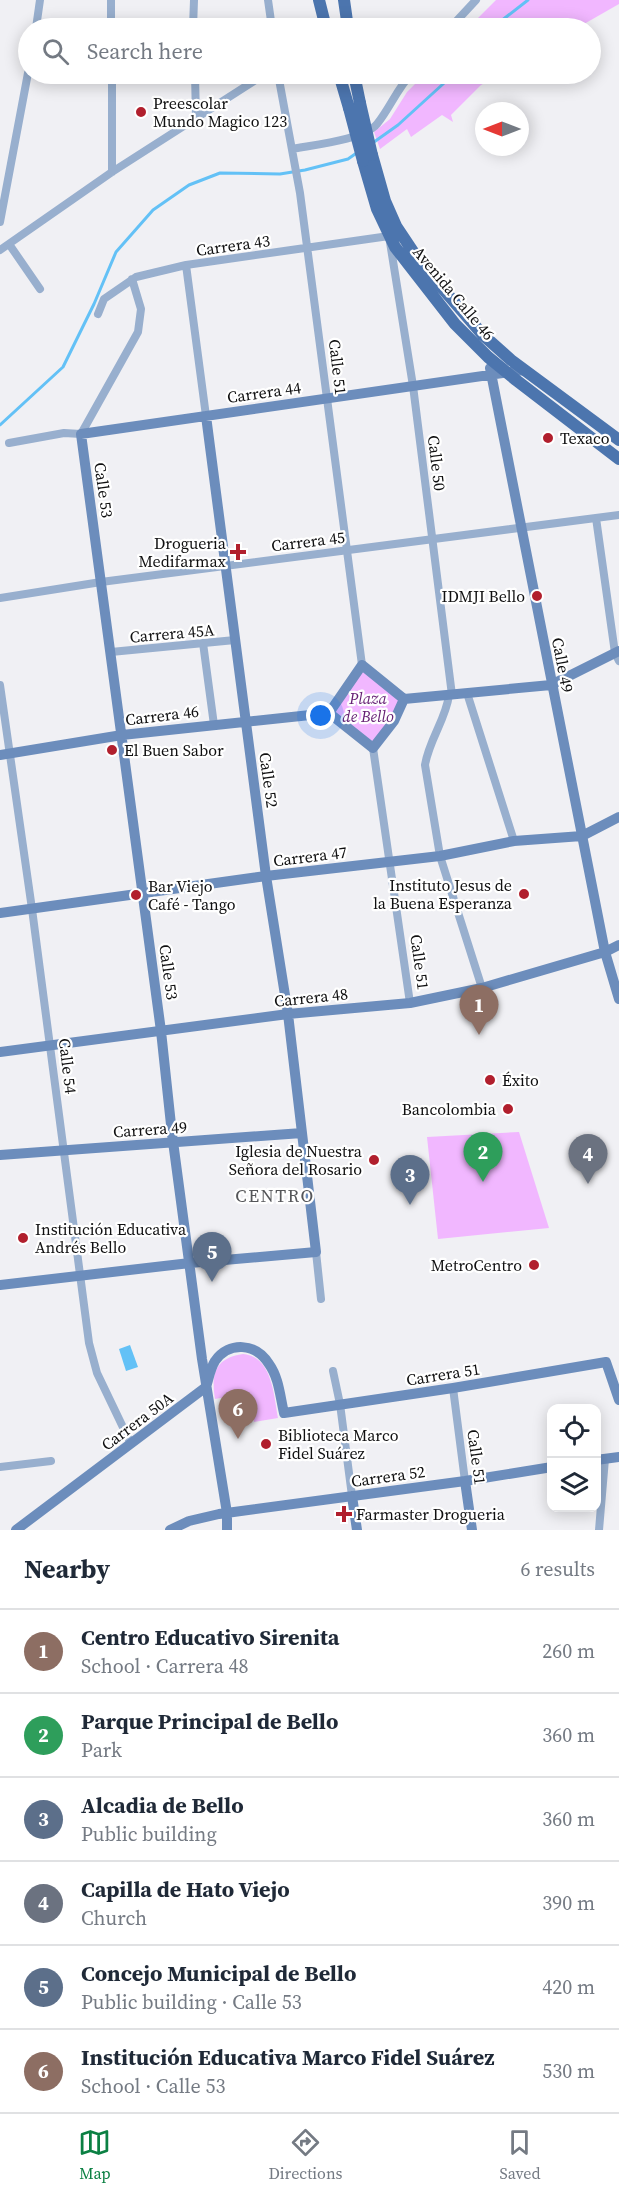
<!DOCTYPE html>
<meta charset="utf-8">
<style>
body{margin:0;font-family:"Source Serif 4",serif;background:#f6f6f7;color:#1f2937}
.controls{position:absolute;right:18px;bottom:18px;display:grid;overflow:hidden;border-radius:12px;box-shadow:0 3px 15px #0003}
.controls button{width:54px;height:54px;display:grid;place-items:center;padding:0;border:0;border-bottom:2px solid #e0e1e3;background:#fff;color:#1f2937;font:30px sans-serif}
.compass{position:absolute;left:475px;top:102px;width:54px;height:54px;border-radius:50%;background:#fff;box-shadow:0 3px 15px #0003;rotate:270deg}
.you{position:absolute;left:321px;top:716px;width:21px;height:21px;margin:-15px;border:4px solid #fff;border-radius:50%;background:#1a73e8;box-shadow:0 0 0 9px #1a73e833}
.badge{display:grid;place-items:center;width:39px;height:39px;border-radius:50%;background:#0b8043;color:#fff;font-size:20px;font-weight:700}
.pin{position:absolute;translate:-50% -50px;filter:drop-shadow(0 2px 3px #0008)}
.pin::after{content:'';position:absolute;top:32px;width:21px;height:18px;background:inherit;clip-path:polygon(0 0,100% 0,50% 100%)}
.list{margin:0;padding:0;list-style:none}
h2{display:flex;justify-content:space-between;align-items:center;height:78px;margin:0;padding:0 24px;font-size:26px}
h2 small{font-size:20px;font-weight:400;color:#747a83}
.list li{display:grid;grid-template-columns:39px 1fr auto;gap:18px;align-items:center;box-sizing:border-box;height:84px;padding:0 24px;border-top:2px solid #e0e1e3}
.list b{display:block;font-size:22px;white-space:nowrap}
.list p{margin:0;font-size:20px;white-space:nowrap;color:#747a83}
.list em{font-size:20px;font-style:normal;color:#747a83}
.icon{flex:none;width:33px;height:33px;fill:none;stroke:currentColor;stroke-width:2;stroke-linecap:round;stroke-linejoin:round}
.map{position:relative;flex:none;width:619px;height:1530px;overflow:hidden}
.search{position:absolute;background:#fff;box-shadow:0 3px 15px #0003;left:18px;right:18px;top:18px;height:66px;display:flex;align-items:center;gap:15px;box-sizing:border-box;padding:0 21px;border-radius:33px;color:#747a83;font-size:22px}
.sheet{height:582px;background:#fff}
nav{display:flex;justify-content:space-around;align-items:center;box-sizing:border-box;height:84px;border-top:2px solid #e0e1e3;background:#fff;font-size:16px;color:#747a83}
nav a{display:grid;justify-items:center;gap:3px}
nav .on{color:#0b8043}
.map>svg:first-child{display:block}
.green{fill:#f1b7ff}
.water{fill:#63c1f6}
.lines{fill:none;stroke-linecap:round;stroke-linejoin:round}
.stream{stroke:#63c1f6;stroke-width:3}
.street{stroke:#98afce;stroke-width:8}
.secondary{stroke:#6c8dbc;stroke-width:10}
.primary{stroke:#4c75ae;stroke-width:12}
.primary-bridge{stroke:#4c75ae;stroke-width:12}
.poi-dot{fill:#b11f2d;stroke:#fff;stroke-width:2}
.labels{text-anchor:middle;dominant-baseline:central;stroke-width:4.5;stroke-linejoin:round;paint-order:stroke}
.poi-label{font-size:16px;fill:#101011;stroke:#fff;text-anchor:start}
.street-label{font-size:16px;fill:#101011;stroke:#fff}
.park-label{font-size:16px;font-style:italic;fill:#651f74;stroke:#fff}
.neighbourhood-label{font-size:18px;letter-spacing:1.5px;fill:#555659;stroke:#fff}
</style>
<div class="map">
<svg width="619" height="1530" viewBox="0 0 619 1530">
<rect width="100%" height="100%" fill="#f0f0f4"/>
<path class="green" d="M 496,0 L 619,0 L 619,4 L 577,28 L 468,28 Z
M 425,74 L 501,74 L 481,85 L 451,115 L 453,122 L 442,115 L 411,137 L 407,129 L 380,149 L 374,132 L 390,119 L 407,92 Z
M 363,670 L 401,700 L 391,719 L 373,742 L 334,712 Z
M 519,1132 L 549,1228 L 438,1239 L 427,1137 Z
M 243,1354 C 272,1356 274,1396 278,1418 L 254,1422 L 251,1402 L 233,1405 L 231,1396 L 215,1399 C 211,1374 215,1358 243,1354 Z"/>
<path class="water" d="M 130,1345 L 138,1367 L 126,1371 L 119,1349 Z"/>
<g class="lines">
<path class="stream" d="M 492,28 L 528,0
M 374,142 L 398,125 L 454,74
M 0,425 L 63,367 L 94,304 L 116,252 L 153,210 L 189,185 L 220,173 L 280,174 L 305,170 L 348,159 L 358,152"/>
<path class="street" d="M 111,0 L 111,28
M 268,0 L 272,28
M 36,28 L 40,0
M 193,28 L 194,0
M 450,28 L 476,0
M 112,74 L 112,172
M 195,74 L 196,118
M 278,74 L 300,193 L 362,665
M 292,149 C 312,145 364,140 377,124 C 390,108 397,89 411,74
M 0,222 L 28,73
M 9,244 L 40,289
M 0,250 L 112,172 L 265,74
M 186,265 L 206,416
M 98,314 L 104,299 L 136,277 L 186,265 L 389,236 L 413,386 L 452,695
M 9,443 L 64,433 L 81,434 L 138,332 L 141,309 L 132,279
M 596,518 L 615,653 L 619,661
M 0,598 L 101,582 L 619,515
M 203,643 L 214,725
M 111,652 L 235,640
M 0,685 L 32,909 L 89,1343 L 97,1373 L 131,1444
M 467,693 L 514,841
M 449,695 C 446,719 429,740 425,765 L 440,856 L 482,988
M 373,748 L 410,1003
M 316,1252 L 321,1299
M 333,1371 L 340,1404 L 352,1496
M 453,1388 L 465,1481
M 0,1467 L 51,1461
M 599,1530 L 605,1459"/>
<path class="secondary" d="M 490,368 L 605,952 L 619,999
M 362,665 L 404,699 L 394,721 L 373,748 L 329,713 Z
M 404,699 L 551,685 L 619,651
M 0,755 L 122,735 L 329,713
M 0,913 L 266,876 L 440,856 L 514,841 L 582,836 L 619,817
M 0,1052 L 288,1014 L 410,1003 L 482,988 L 605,952 L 619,945
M 0,1155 L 302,1133
M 0,1285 L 190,1263 L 316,1252 L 288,1014 L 266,876 L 206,416
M 596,1460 L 619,1457
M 465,1481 L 472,1530
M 352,1496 L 357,1530
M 16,1530 L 206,1387 C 209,1378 210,1369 215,1361 C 229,1341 256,1343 269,1364 C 279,1378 280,1396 284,1413 L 453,1388 L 606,1362 L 619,1400
M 170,1530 L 189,1521 L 219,1514 L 465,1481 L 552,1467
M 227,1530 L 227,1513 L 202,1359 L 172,1134 L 161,1031 L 81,434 L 524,370"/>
<path class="primary" d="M 319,0 L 326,28
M 344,0 L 348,28
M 339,74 L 349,108
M 354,74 L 360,103
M 372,155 L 385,201 L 396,226 L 418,259 L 443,289 L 483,335 L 511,360 L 619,440
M 363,161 L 377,209 L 395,247 L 455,324 L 488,357 L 516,380 L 619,459"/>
<path class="primary-bridge" d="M 360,103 L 372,155
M 349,108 L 363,161"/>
</g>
<g class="poi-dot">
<circle cx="141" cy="112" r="6"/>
<circle cx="548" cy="438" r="6"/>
<path d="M235 543h6v6h6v6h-6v6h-6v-6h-6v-6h6z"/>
<circle cx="537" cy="596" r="6"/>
<circle cx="112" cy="750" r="6"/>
<circle cx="524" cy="894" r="6"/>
<circle cx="136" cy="895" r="6"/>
<circle cx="490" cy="1080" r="6"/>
<circle cx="508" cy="1109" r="6"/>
<circle cx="374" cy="1160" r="6"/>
<circle cx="23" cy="1238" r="6"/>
<circle cx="534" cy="1265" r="6"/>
<circle cx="266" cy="1444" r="6"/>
<path d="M341 1505h6v6h6v6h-6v6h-6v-6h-6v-6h6z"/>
</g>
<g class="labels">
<g class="poi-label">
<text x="153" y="103">Preescolar<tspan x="153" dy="18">Mundo Magico 123</tspan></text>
<text x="560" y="438">Texaco</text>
<text x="226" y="543" text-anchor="end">Drogueria<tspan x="226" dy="18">Medifarmax</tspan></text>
<text x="525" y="596" text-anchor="end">IDMJI Bello</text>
<text x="124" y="750">El Buen Sabor</text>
<text x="512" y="885" text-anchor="end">Instituto Jesus de<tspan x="512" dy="18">la Buena Esperanza</tspan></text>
<text x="148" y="886">Bar Viejo<tspan x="148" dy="18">Café - Tango</tspan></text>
<text x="502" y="1080">Éxito</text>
<text x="496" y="1109" text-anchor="end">Bancolombia</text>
<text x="362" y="1151" text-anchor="end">Iglesia de Nuestra<tspan x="362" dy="18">Señora del Rosario</tspan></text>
<text x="35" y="1229">Institución Educativa<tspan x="35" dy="18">Andrés Bello</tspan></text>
<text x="522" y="1265" text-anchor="end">MetroCentro</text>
<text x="278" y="1435">Biblioteca Marco<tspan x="278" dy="18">Fidel Suárez</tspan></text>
<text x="356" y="1514">Farmaster Drogueria</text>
</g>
<g class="street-label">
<text transform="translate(233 245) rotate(-8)">Carrera 43</text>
<text transform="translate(454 293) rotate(50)">Avenida Calle 46</text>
<text transform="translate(338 367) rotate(83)">Calle 51</text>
<text transform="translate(264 392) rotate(-8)">Carrera 44</text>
<text transform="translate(437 463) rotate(83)">Calle 50</text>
<text transform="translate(104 490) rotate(82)">Calle 53</text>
<text transform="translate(308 541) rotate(-7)">Carrera 45</text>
<text transform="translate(172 633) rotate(-5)">Carrera 45A</text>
<text transform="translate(563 665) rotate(79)">Calle 49</text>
<text transform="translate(162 715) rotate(-7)">Carrera 46</text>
<text transform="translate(269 780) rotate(82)">Calle 52</text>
<text transform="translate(310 856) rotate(-7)">Carrera 47</text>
<text transform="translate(420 962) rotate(82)">Calle 51</text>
<text transform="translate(169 972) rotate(82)">Calle 53</text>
<text transform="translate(311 997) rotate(-6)">Carrera 48</text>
<text transform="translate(68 1066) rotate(83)">Calle 54</text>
<text transform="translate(150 1129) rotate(-4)">Carrera 49</text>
<text transform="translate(443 1374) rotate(-9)">Carrera 51</text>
<text transform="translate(137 1421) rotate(-37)">Carrera 50A</text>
<text transform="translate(477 1457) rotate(82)">Calle 51</text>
<text transform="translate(388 1476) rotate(-8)">Carrera 52</text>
</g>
<g class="park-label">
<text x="368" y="698">Plaza<tspan x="368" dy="18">de Bello</tspan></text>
</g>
<g class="neighbourhood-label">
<text x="275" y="1195">CENTRO</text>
</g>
</g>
</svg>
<div class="controls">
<button><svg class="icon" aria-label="locate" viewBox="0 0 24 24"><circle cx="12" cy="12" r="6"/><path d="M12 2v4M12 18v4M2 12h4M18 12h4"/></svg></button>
<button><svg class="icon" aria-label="layers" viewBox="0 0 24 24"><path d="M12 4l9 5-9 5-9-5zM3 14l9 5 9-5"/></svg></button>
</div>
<svg class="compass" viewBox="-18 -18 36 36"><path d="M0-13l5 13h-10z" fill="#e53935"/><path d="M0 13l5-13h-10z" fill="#747a83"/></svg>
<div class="you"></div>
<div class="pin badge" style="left:479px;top:1035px;background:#8d6e63">1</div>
<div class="pin badge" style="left:483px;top:1182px;background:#2e9e5b">2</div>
<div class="pin badge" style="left:410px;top:1205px;background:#5c6f8a">3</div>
<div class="pin badge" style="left:588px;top:1184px;background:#6b7280">4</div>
<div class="pin badge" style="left:212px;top:1282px;background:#5c6f8a">5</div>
<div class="pin badge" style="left:238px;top:1439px;background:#8d6e63">6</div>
<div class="search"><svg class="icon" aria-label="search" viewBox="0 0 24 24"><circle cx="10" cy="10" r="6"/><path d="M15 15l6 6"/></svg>Search here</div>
</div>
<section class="sheet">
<h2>Nearby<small>6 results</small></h2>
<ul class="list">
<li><span class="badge" style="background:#8d6e63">1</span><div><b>Centro Educativo Sirenita</b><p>School · Carrera 48</p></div><em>260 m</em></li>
<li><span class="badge" style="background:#2e9e5b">2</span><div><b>Parque Principal de Bello</b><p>Park</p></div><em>360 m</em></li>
<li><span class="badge" style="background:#5c6f8a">3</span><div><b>Alcadia de Bello</b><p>Public building</p></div><em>360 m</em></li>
<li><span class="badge" style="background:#6b7280">4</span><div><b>Capilla de Hato Viejo</b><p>Church</p></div><em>390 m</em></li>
<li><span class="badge" style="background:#5c6f8a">5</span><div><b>Concejo Municipal de Bello</b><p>Public building · Calle 53</p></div><em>420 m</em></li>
<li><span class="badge" style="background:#8d6e63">6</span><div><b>Institución Educativa Marco Fidel Suárez</b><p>School · Calle 53</p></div><em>530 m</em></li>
</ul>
</section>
<nav>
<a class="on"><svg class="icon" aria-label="map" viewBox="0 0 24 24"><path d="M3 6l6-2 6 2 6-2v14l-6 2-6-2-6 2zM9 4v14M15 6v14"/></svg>Map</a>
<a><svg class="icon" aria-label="directions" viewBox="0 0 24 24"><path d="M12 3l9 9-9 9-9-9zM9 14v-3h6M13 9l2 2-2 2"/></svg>Directions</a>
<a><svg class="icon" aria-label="saved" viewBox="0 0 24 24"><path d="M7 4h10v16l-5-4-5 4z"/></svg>Saved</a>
</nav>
